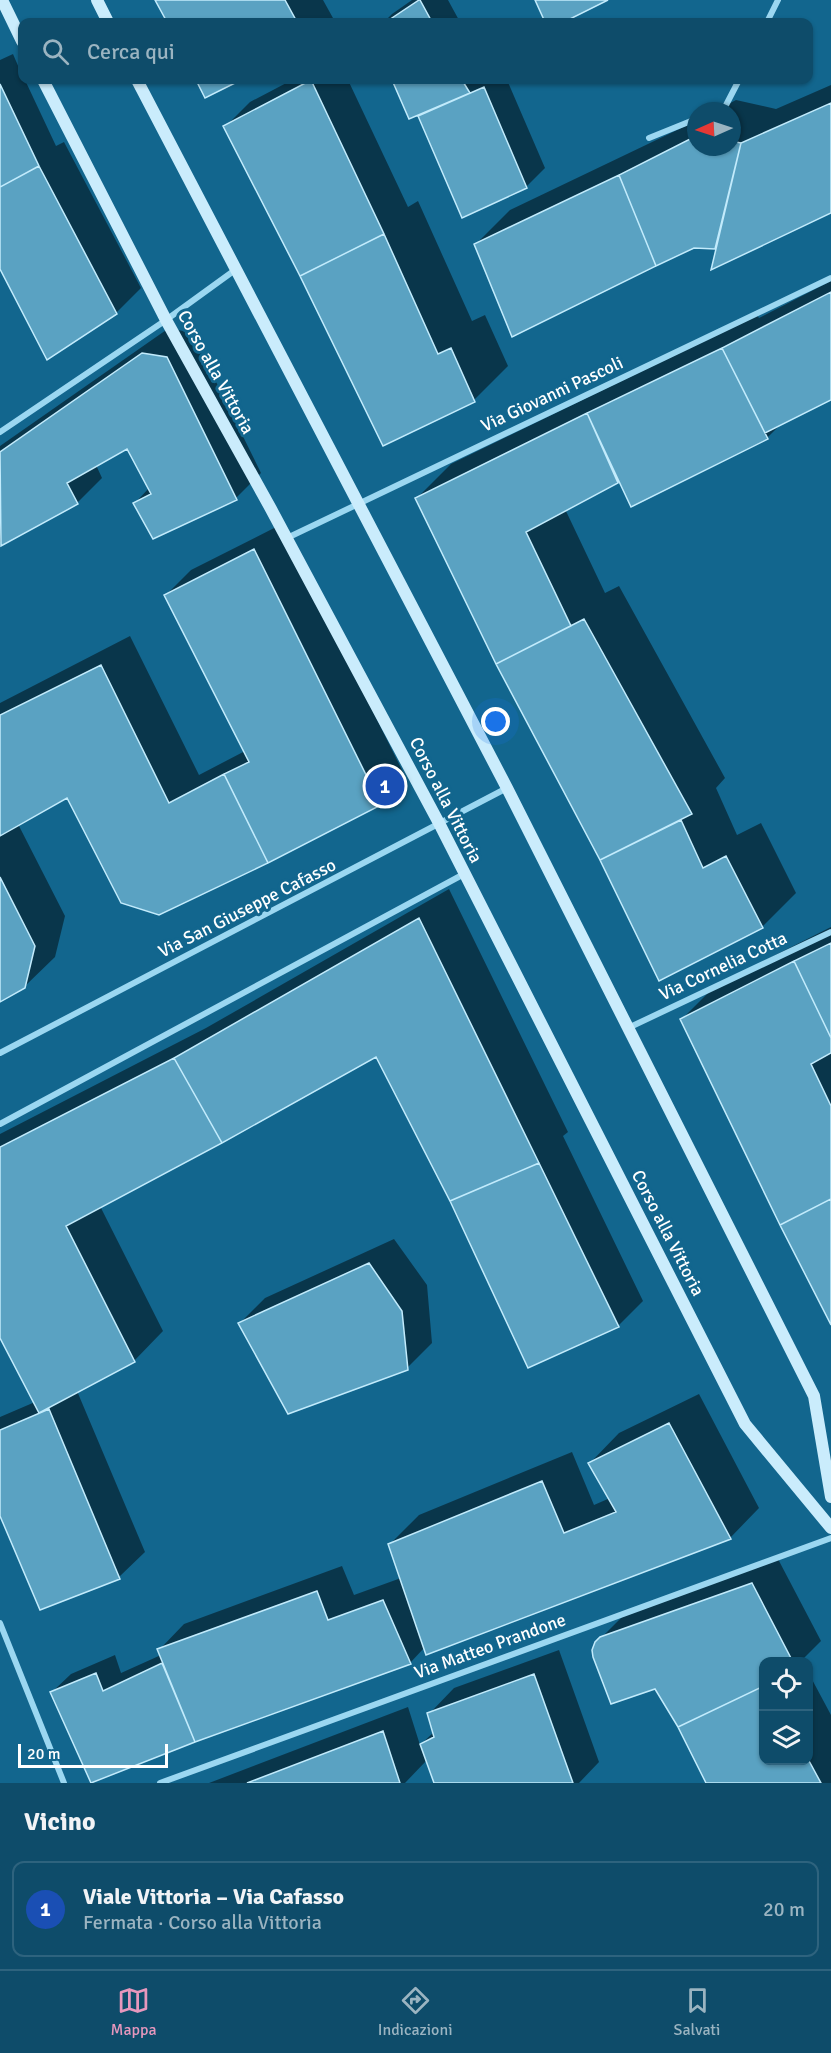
<!DOCTYPE html>
<html lang="it">
<meta charset="utf-8">
<style>
body{margin:0;font-family:Signika,sans-serif;background:#1c5672;color:#f1f3f6}
.controls{position:absolute;right:18px;bottom:18px;display:grid;overflow:hidden;border-radius:12px;box-shadow:0 2px 4px #0004}
.controls button{width:54px;height:54px;display:grid;place-items:center;padding:0;border:0;border-bottom:2px solid #2e637e;background:#0e4c6a;color:#f1f3f6;font:30px sans-serif}
.compass{position:absolute;left:687px;top:102px;width:54px;height:54px;border-radius:50%;background:#0e4c6a;box-shadow:0 2px 4px #0004;rotate:267deg}
.scale{position:absolute;left:18px;bottom:15px;width:150px;box-sizing:border-box;padding-left:6px;border:3px solid #fff;border-top:0;font-size:16px;line-height:21px;white-space:nowrap;color:#fff;-webkit-text-stroke:4px #12668e;paint-order:stroke}
.you{position:absolute;left:496px;top:722px;width:21px;height:21px;margin:-15px;border:4px solid #fff;border-radius:50%;background:#1a73e8;box-shadow:0 0 0 9px #1a73e833}
.badge{display:grid;place-items:center;width:39px;height:39px;border-radius:50%;background:#e797bd;color:#fff;font-size:20px;font-weight:700}
.pin{position:absolute;translate:-50% -50%;border:3px solid #fff;box-shadow:0 2px 6px #0006}
.list{margin:0;padding:0;list-style:none}
h2{display:flex;justify-content:space-between;align-items:center;height:78px;margin:0;padding:0 24px;font-size:26px}
h2 small{font-size:20px;font-weight:400;color:#9bb4c1}
.list li{display:grid;grid-template-columns:39px 1fr auto;gap:18px;align-items:center;box-sizing:border-box;height:96px;margin:0 12px 12px;padding:0 12px;border:2px solid #2e637e;border-radius:12px}
.list b{display:block;font-size:22px;white-space:nowrap}
.list p{margin:0;font-size:20px;white-space:nowrap;color:#9bb4c1}
.list em{font-size:20px;font-style:normal;color:#9bb4c1}
.icon{flex:none;width:33px;height:33px;fill:none;stroke:currentColor;stroke-width:2;stroke-linecap:round;stroke-linejoin:round}
.map{position:relative;flex:none;width:831px;height:1783px;overflow:hidden}
.search{position:absolute;background:#0e4c6a;box-shadow:0 2px 4px #0004;left:18px;right:18px;top:18px;height:66px;display:flex;align-items:center;gap:15px;box-sizing:border-box;padding:0 21px;border-radius:12px;color:#9bb4c1;font-size:22px}
.sheet{height:186px;background:#0e4c6a}
nav{display:flex;justify-content:space-around;align-items:center;box-sizing:border-box;height:84px;border-top:2px solid #2e637e;background:#0e4c6a;font-size:16px;color:#9bb4c1}
nav a{display:grid;justify-items:center;gap:3px}
nav .on{color:#e797bd}
.map>svg:first-child{display:block}
.shadow{fill:#0007}
.building{fill:#5aa2c2;stroke:#c2ebfc;stroke-width:1.5}
.lines{fill:none;stroke-linecap:round;stroke-linejoin:round}
.street{stroke:#9bd7f1;stroke-width:6}
.secondary{stroke:#caecfc;stroke-width:12}
.labels{text-anchor:middle;dominant-baseline:central;stroke-width:6;stroke-linejoin:round;paint-order:stroke}
.street-label{font-size:18px;fill:#fff;stroke:#12668e}
</style>
<div class="map">
<svg width="831" height="1783" viewBox="0 0 831 1783">
<rect width="100%" height="100%" fill="#12668e"/>
<path class="shadow" d="M 157,0 L 323,0 L 333,18 L 328,22 L 168,22 Z
M 412,0 L 448,0 L 460,22 L 384,22 L 392,14 Z
M 13,54 L 22,75 L 22,80 L 25,80 L 56,146 L 64,142 L 141,288 L 116,313 L 0,266 L 0,60 Z
M 198,80 L 238,80 L 206,96 Z
M 292,80 L 348,80 L 408,207 L 418,201 L 472,321 L 485,315 L 508,366 L 474,400 L 302,275 L 225,127 L 250,102 Z
M 394,80 L 507,80 L 545,168 L 526,187 L 463,216 L 419,114 L 410,117 Z
M 831,85 L 831,211 L 717,248 L 476,244 L 510,210 L 696,121 L 696,147 L 732,147 L 732,111 L 715,111 L 736,100 L 776,109 Z
M 831,281 L 831,398 L 783,422 L 767,438 L 632,505 L 619,481 L 565,509 L 605,593 L 619,586 L 725,778 L 716,788 L 737,835 L 761,823 L 796,893 L 762,927 L 601,860 L 498,663 L 417,498 L 451,464 L 757,315 L 759,318 Z
M 169,328 L 192,333 L 261,473 L 236,498 L 135,503 L 149,488 L 128,447 L 96,465 L 102,478 L 77,503 L 2,544 L 0,541 L 0,446 Z
M 280,525 L 406,778 L 380,803 L 267,861 L 67,796 L 18,824 L 65,916 L 55,957 L 24,987 L 0,1000 L 0,703 L 130,636 L 199,775 L 245,751 L 166,595 L 191,570 Z
M 449,889 L 568,1132 L 563,1136 L 643,1301 L 618,1326 L 452,1200 L 377,1054 L 100,1206 L 163,1331 L 134,1361 L 77,1391 L 145,1552 L 119,1577 L 40,1608 L 0,1512 L 0,1417 L 35,1402 L 0,1335 L 0,1134 L 206,1028 Z
M 831,927 L 831,1322 L 682,1019 L 716,985 Z
M 394,1239 L 427,1285 L 432,1343 L 407,1368 L 240,1323 L 265,1298 Z
M 699,1394 L 759,1508 L 730,1538 L 425,1647 L 410,1663 L 194,1741 L 52,1692 L 71,1674 L 115,1655 L 121,1673 L 161,1655 L 159,1650 L 184,1624 L 342,1566 L 354,1595 L 401,1578 L 389,1545 L 419,1515 L 572,1452 L 594,1505 L 610,1498 L 590,1463 L 619,1433 Z
M 778,1559 L 821,1641 L 802,1660 L 803,1662 L 764,1662 L 764,1760 L 808,1760 L 808,1672 L 831,1715 L 831,1783 L 708,1783 L 680,1726 L 656,1688 L 596,1643 L 622,1617 Z
M 559,1650 L 599,1762 L 579,1783 L 435,1783 L 427,1760 L 405,1783 L 209,1783 L 408,1707 L 420,1745 L 434,1732 L 429,1714 L 454,1688 Z"/>
<path class="building" d="M 155,0 L 285,0 L 297,22 L 167,22 Z
M 419,0 L 420,0 L 432,22 L 386,22 Z
M 535,0 L 608,0 L 564,22 L 545,22 Z
M 196,80 L 241,80 L 205,98 Z
M 311,80 L 384,234 L 300,276 L 223,126 Z
M 392,80 L 462,80 L 470,93 L 409,119 Z
M 0,84 L 39,166 L 0,187 Z
M 484,87 L 527,188 L 462,218 L 418,116 Z
M 831,103 L 831,213 L 711,270 L 741,143 Z
M 696,136 L 696,147 L 732,147 L 732,141 L 741,143 L 715,249 L 694,248 L 656,266 L 619,175 Z
M 39,166 L 117,314 L 47,360 L 0,269 L 0,187 Z
M 619,175 L 656,266 L 512,337 L 474,244 Z
M 384,234 L 438,354 L 451,348 L 475,402 L 383,446 L 300,276 Z
M 831,292 L 831,400 L 765,433 L 722,348 Z
M 722,348 L 768,439 L 631,507 L 587,413 Z
M 142,353 L 167,357 L 237,500 L 153,539 L 133,503 L 151,494 L 127,449 L 67,483 L 78,504 L 1,546 L 0,452 Z
M 587,413 L 618,483 L 526,532 L 571,626 L 496,664 L 415,498 Z
M 254,549 L 381,805 L 268,863 L 224,774 L 249,762 L 164,595 Z
M 584,619 L 692,814 L 600,860 L 496,664 Z
M 101,665 L 169,803 L 224,774 L 268,863 L 159,915 L 121,903 L 67,798 L 0,836 L 0,715 Z
M 681,820 L 703,868 L 726,856 L 763,928 L 659,981 L 600,860 Z
M 0,877 L 35,946 L 25,988 L 0,1002 Z
M 419,918 L 539,1163 L 450,1201 L 376,1057 L 222,1143 L 174,1058 Z
M 831,943 L 831,1038 L 794,961 Z
M 794,961 L 831,1038 L 831,1053 L 811,1064 L 831,1106 L 831,1199 L 780,1225 L 680,1019 Z
M 174,1058 L 222,1143 L 66,1226 L 135,1362 L 39,1413 L 0,1338 L 0,1147 Z
M 539,1163 L 619,1327 L 528,1368 L 450,1201 Z
M 831,1199 L 831,1325 L 780,1225 Z
M 369,1263 L 402,1311 L 408,1370 L 288,1414 L 238,1323 Z
M 49,1409 L 120,1579 L 40,1610 L 0,1516 L 0,1430 Z
M 669,1423 L 731,1539 L 426,1655 L 388,1544 L 542,1481 L 564,1533 L 616,1512 L 588,1463 Z
M 752,1583 L 793,1662 L 764,1662 L 764,1686 L 678,1727 L 655,1689 L 611,1704 L 593,1657 L 592,1650 L 595,1642 L 600,1637 Z
M 317,1591 L 328,1620 L 383,1600 L 411,1664 L 195,1742 L 157,1649 Z
M 162,1663 L 195,1742 L 91,1783 L 50,1692 L 96,1673 L 103,1691 Z
M 534,1674 L 573,1783 L 434,1783 L 420,1744 L 434,1737 L 427,1713 Z
M 764,1686 L 764,1760 L 808,1760 L 808,1759 L 821,1783 L 706,1783 L 678,1727 Z
M 383,1731 L 400,1783 L 247,1783 Z"/>
<g class="lines">
<path class="street" d="M 767,22 L 778,0
M 715,111 L 725,107 L 739,80
M 649,138 L 696,119
M 0,432 L 166,320 L 235,270
M 287,538 L 831,278
M 628,1028 L 831,932
M 0,1053 L 507,788
M 0,1124 L 464,874
M 0,1623 L 64,1783
M 160,1783 L 831,1538"/>
<path class="secondary" d="M 2,0 L 22,41
M 97,0 L 108,22
M 43,80 L 166,320 L 271,509 L 440,825 L 745,1424 L 831,1528
M 137,80 L 507,788 L 814,1396 L 831,1497"/>
</g>
<g class="labels">
<g class="street-label">
<text transform="translate(216 372) rotate(61)">Corso alla Vittoria</text>
<text transform="translate(552 394) rotate(-25)">Via Giovanni Pascoli</text>
<text transform="translate(446 800) rotate(63)">Corso alla Vittoria</text>
<text transform="translate(247 908) rotate(-27)">Via San Giuseppe Cafasso</text>
<text transform="translate(723 966) rotate(-25)">Via Cornelia Cotta</text>
<text transform="translate(668 1233) rotate(63)">Corso alla Vittoria</text>
<text transform="translate(490 1646) rotate(-20)">Via Matteo Prandone</text>
</g>
</g>
</svg>
<div class="controls">
<button><svg class="icon" aria-label="locate" viewBox="0 0 24 24"><circle cx="12" cy="12" r="6"/><path d="M12 2v4M12 18v4M2 12h4M18 12h4"/></svg></button>
<button><svg class="icon" aria-label="layers" viewBox="0 0 24 24"><path d="M12 4l9 5-9 5-9-5zM3 14l9 5 9-5"/></svg></button>
</div>
<svg class="compass" viewBox="-18 -18 36 36"><path d="M0-13l5 13h-10z" fill="#e53935"/><path d="M0 13l5-13h-10z" fill="#9bb4c1"/></svg>
<div class="scale">20 m</div>
<div class="you"></div>
<div class="pin badge" style="left:385px;top:786px;background:#1a4fb4">1</div>
<div class="search"><svg class="icon" aria-label="search" viewBox="0 0 24 24"><circle cx="10" cy="10" r="6"/><path d="M15 15l6 6"/></svg>Cerca qui</div>
</div>
<section class="sheet">
<h2>Vicino<small></small></h2>
<ul class="list">
<li><span class="badge" style="background:#1a4fb4">1</span><div><b>Viale Vittoria – Via Cafasso</b><p>Fermata · Corso alla Vittoria</p></div><em>20 m</em></li>
</ul>
</section>
<nav>
<a class="on"><svg class="icon" aria-label="map" viewBox="0 0 24 24"><path d="M3 6l6-2 6 2 6-2v14l-6 2-6-2-6 2zM9 4v14M15 6v14"/></svg>Mappa</a>
<a><svg class="icon" aria-label="directions" viewBox="0 0 24 24"><path d="M12 3l9 9-9 9-9-9zM9 14v-3h6M13 9l2 2-2 2"/></svg>Indicazioni</a>
<a><svg class="icon" aria-label="saved" viewBox="0 0 24 24"><path d="M7 4h10v16l-5-4-5 4z"/></svg>Salvati</a>
</nav>
